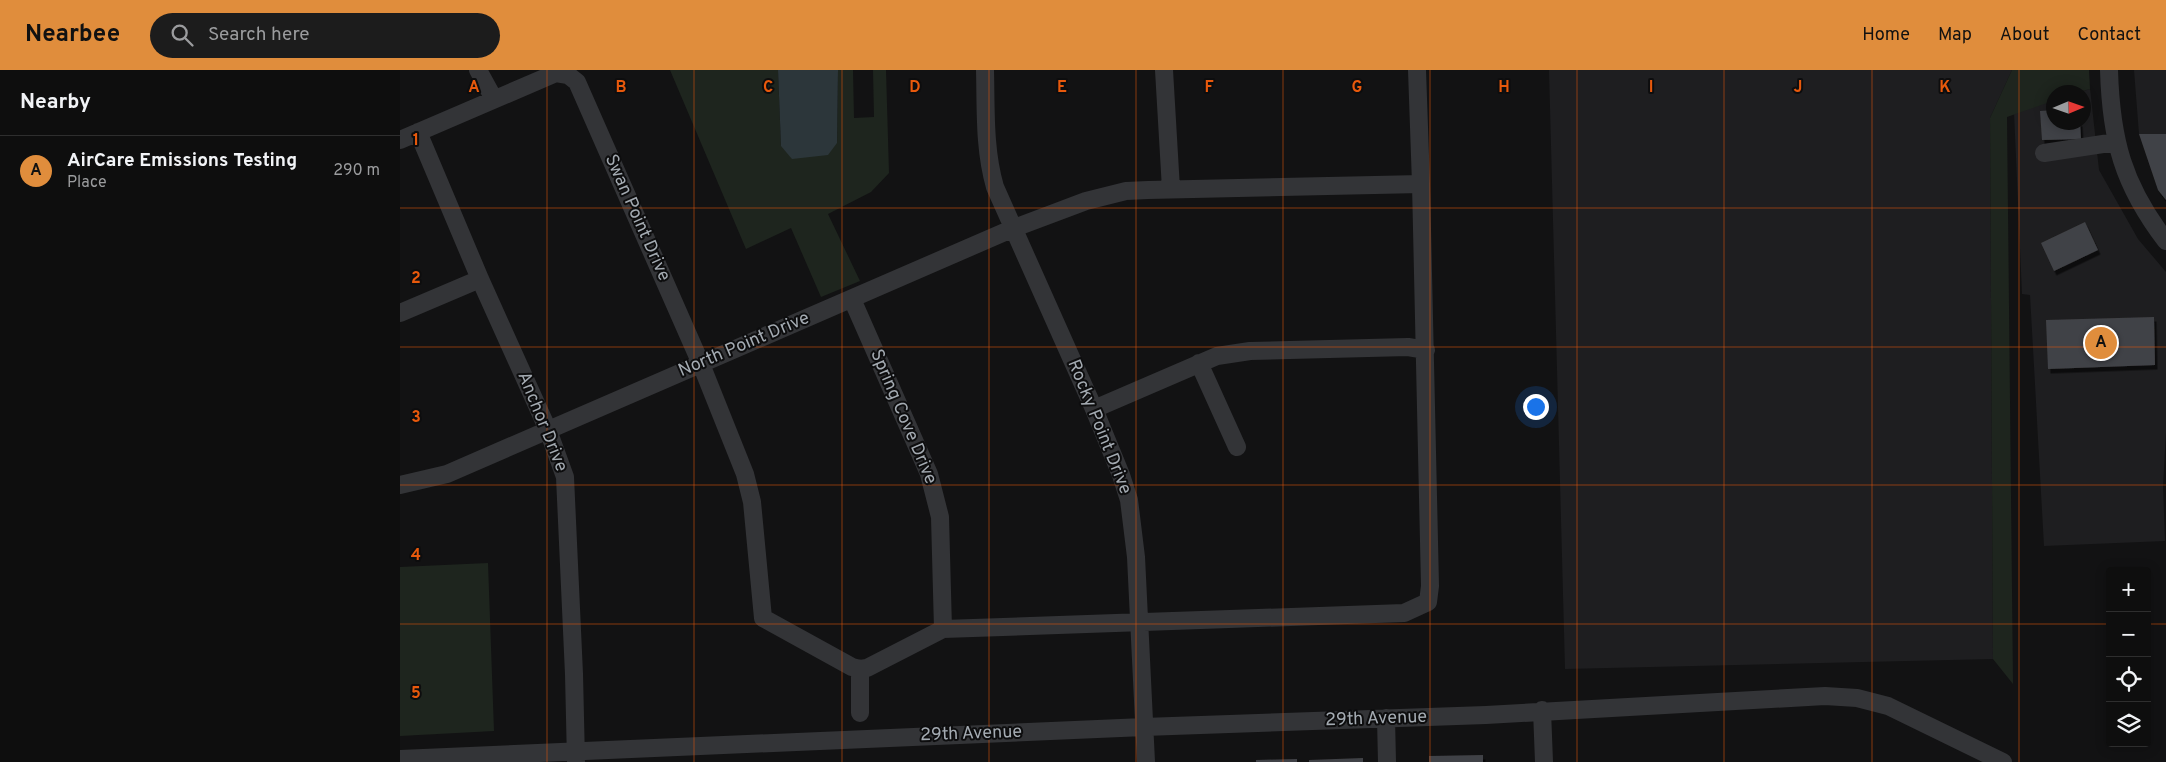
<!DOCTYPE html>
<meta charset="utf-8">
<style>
body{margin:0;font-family:Overpass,sans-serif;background:#1c1c1c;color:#f1f3f6}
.controls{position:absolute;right:15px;bottom:15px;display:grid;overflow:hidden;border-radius:5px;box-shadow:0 2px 12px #0003}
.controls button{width:45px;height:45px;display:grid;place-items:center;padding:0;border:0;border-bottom:1px solid #2e2e2e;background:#0e0e0e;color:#f1f3f6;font:25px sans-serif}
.compass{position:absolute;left:1646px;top:15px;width:45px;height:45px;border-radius:50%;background:#0e0e0e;box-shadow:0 2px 12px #0003;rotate:88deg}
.you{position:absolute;left:1135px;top:336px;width:18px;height:18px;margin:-12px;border:4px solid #fff;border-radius:50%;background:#1a73e8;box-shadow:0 0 0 8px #1a73e833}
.badge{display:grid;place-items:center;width:32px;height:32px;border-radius:50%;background:#e08d3c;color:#111;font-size:16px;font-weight:700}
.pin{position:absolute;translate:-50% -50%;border:2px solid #fff;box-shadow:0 1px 5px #0006}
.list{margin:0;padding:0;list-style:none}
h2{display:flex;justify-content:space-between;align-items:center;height:65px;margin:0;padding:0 20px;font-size:21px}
h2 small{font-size:16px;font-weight:400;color:#9b9c9e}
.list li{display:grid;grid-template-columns:32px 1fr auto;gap:15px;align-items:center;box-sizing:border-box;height:70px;padding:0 20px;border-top:1px solid #2e2e2e}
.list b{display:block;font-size:19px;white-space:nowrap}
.list p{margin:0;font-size:16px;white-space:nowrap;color:#9b9c9e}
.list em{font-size:16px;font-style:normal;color:#9b9c9e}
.icon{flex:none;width:28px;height:28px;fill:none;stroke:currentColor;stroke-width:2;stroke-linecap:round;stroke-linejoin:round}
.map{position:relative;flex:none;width:1766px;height:692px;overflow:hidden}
header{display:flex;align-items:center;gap:30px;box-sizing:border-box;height:70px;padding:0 25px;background:#e08d3c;color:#111}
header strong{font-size:24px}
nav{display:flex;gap:28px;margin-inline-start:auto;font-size:18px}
.search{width:350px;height:45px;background:#1c1c1c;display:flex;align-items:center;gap:12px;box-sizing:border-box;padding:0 18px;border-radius:28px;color:#9b9c9e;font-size:19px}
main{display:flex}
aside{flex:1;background:#0e0e0e}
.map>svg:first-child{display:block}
.built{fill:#1e1e20}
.green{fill:#1e251e}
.water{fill:#2c363a}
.building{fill:#414246;filter:url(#shadow)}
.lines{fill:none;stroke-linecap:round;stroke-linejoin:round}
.minor{stroke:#333437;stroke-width:18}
.grid{fill:none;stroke:#e8590c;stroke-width:1;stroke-opacity:0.55}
.labels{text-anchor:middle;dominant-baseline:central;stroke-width:4;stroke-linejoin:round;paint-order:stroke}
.street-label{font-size:18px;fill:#a4abb2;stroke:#0d0d0e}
.grid-label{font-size:16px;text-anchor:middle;font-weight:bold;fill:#e8590c;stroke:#0d0d0e;stroke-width:4;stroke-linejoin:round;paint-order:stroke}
</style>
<header>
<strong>Nearbee</strong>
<div class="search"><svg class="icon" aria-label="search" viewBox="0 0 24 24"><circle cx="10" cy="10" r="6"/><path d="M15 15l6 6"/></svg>Search here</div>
<nav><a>Home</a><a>Map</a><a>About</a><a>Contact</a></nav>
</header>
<main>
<aside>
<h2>Nearby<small></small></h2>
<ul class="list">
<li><span class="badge">A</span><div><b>AirCare Emissions Testing</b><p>Place</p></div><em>290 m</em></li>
</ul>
</aside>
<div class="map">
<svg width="1766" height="692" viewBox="0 0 1766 692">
<defs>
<filter id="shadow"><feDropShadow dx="2.5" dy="4.5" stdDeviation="0" flood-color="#0009"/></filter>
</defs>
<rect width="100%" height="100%" fill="#121213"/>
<path class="built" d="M 1149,0 L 1612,0 L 1590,48 L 1593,589 L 1165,599 Z
M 1734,0 L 1766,0 L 1766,64 L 1739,64 Z
M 1690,19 L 1699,100 L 1738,169 L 1766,202 L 1766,363 L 1763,416 L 1765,471 L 1644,476 L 1630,225 L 1622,224 L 1614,42 L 1653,30 L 1654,52 L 1684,52 L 1684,22 L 1679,22 Z"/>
<path class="green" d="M 270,0 L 378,0 L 381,76 L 437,73 L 438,0 L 453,0 L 454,48 L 474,47 L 473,0 L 486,0 L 489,103 L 471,122 L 428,144 L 460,211 L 421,227 L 391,158 L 346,179 Z
M 1612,0 L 1689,0 L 1690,19 L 1679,22 L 1654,22 L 1653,31 L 1607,47 L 1613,614 L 1593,589 L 1590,48 Z
M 88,493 L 94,661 L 0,666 L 0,497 Z"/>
<path class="water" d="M 378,0 L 438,0 L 437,73 L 428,85 L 392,89 L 381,76 Z"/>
<path class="building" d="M 1654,40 L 1654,52 L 1680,52 L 1681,69 L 1642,70 L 1640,41 Z
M 1739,64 L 1766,64 L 1766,130 L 1758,120 Z
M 1685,152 L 1698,180 L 1654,201 L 1641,173 Z
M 1754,247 L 1755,295 L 1648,299 L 1646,250 Z
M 1083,685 L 1083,692 L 1029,692 L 1029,686 Z
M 963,688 L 963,692 L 909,692 L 909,690 Z
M 897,689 L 897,692 L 856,692 L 856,690 Z"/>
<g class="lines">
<path class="minor" d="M 78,0 L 94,29
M 585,0 C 586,39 584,79 595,117 L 694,339 L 721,405 L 729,430 L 736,487 L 746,692
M 764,0 L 771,119
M 1017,0 L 1021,114
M 1709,0 C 1711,70 1723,115 1766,171
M 18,62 L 80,209 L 148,360 L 165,407 L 174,604 L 176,691
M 0,70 L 156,3 L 168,5 L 177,12 L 301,294 L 345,404 L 352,432 L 363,548 L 452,597 L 460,599 L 467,598 L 543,559 L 1004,543 L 1028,532 L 1030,516 L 1021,114 L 748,120 L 726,121 L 686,131 L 614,158 L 47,404 L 0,415
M 1644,83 L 1716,72
M 452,229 L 529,404 L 540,447 L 543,559
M 0,243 L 80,209
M 799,293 L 837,377
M 694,339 L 817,286 L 850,281 L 1008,277 L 1026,280
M 460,599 L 460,643
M 1142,640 L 1144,692
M 986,648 L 987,692
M 0,689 L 744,657 L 1086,645 L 1425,626 L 1457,628 L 1488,636 L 1603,692"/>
</g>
<path class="grid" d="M 147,0 L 147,692M 294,0 L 294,692M 442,0 L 442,692M 589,0 L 589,692M 736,0 L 736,692M 883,0 L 883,692M 1030,0 L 1030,692M 1177,0 L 1177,692M 1324,0 L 1324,692M 1472,0 L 1472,692M 1619,0 L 1619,692M 0,138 L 1766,138M 0,277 L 1766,277M 0,415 L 1766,415M 0,554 L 1710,554M 1747,554 L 1766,554"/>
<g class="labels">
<g class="street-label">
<text transform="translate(237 148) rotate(66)">Swan Point Drive</text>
<text transform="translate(344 275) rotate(-23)">North Point Drive</text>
<text transform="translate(503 347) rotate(67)">Spring Cove Drive</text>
<text transform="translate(142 352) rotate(68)">Anchor Drive</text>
<text transform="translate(699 357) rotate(68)">Rocky Point Drive</text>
<text transform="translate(976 649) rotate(-2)">29th Avenue</text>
<text transform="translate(571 664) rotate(-2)">29th Avenue</text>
</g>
</g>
<g class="grid-label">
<text x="74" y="22">A</text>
<text x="221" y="22">B</text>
<text x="368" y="22">C</text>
<text x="515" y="22">D</text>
<text x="662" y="22">E</text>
<text x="809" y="22">F</text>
<text x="957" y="22">G</text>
<text x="1104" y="22">H</text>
<text x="1251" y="22">I</text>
<text x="1398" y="22">J</text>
<text x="1545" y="22">K</text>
<text x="16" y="75">1</text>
<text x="16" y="213">2</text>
<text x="16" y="352">3</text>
<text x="16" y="490">4</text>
<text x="16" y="628">5</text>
</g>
</svg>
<div class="controls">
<button>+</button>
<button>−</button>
<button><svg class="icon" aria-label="locate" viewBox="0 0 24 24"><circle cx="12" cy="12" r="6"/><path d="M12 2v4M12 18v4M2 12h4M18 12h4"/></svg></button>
<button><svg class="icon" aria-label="layers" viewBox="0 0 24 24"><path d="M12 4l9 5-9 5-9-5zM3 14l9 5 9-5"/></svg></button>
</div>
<svg class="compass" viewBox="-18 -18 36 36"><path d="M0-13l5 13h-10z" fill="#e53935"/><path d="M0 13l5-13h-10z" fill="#9b9c9e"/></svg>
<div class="you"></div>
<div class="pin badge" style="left:1701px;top:273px">A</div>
</div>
</main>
